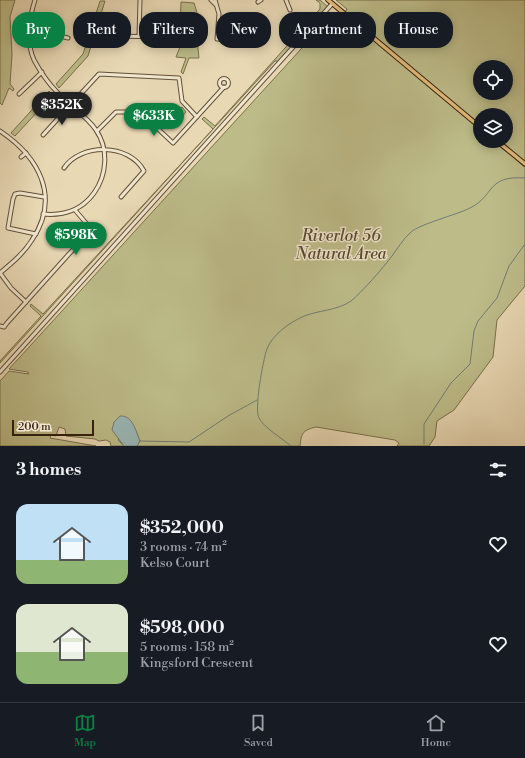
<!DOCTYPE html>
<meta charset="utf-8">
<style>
body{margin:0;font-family:"Libre Bodoni",serif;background:#242831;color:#f1f3f6;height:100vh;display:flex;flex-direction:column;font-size:15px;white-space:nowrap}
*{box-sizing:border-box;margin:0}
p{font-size:13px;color:#9ea1a6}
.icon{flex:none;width:22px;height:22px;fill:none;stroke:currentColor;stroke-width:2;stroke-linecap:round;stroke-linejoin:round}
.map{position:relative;height:446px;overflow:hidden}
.panel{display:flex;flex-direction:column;background:#171b24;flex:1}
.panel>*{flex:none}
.banner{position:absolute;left:12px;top:12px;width:501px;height:36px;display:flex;gap:8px}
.tools{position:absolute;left:473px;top:60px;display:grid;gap:8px}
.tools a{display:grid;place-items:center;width:40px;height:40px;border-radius:50%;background:#171b24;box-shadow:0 2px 10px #0003;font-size:20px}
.scale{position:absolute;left:12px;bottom:10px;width:82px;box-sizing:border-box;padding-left:4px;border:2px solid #372210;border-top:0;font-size:11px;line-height:14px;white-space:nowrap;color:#372210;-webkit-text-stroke:3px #f0e6ce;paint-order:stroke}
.price{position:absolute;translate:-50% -34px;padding:0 9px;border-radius:14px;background:#0b8043;color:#fff;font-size:13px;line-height:26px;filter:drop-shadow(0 1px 2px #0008)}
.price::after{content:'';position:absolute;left:50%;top:24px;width:12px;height:9px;margin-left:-6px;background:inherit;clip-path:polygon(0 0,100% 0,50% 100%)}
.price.active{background:#222;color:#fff}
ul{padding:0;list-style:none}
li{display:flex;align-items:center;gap:12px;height:100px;padding:0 16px}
li span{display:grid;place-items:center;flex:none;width:112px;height:80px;border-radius:12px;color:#555}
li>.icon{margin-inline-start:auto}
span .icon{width:48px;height:48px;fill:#fffc;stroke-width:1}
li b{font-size:17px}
h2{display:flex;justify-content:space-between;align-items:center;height:48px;padding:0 16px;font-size:17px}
.pill{padding:0 14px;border-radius:16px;background:#171b24;box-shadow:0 2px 10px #0003;font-size:14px;line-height:36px}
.pill.active{background:#0b8043;color:#fff}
.tab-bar{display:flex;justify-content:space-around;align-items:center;height:56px;border-top:1px solid #363941;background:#171b24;font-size:11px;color:#9ea1a6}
.tab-bar a{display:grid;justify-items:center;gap:2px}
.tab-bar .active{color:#0b8043}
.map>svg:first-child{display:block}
.green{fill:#bdbc89;stroke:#7a6f4c;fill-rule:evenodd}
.water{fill:#9ab8b6;stroke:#727c74}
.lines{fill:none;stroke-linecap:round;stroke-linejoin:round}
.stream{stroke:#727c74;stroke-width:1}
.minor-casing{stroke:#635039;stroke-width:5}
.major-casing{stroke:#372210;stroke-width:5.5}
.minor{stroke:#f0e6ce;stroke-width:3}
.major{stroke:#e4bc7a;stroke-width:3.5}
.labels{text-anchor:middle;stroke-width:3;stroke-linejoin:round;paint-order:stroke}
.park-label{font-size:16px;font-style:italic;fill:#58482e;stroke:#f0e6ce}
</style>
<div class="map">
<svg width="525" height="446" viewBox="0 0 525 446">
<rect width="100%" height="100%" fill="#e8d8b4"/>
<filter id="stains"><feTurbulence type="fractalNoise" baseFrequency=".005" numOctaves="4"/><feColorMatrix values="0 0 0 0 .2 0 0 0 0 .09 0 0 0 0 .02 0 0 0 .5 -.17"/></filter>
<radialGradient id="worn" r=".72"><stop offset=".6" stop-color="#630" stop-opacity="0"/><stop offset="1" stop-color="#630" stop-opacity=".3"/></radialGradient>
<g class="green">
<path d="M0 0H15L10 17 12 54 10 84 14 89 13 91 9 88 2 105 0 103Z"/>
<path d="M316 0H320L328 7 279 61H275L0 363V361L41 316 30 306 31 304 43 314 213 129 202 119 204 117 215 126 320 9V3Z"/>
<path d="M336 0H525V286L497 320 493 357 454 410 437 421 435 437 429 446H397L399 443 395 440 316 427C303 430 301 433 300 446H137L140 441 132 423 118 440 124 446H111L110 442 106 440 99 441 95 439 66 436 65 429 59 427 56 436 51 435 50 438 96 446H0V381L9 371 29 374 28 372 9 369 333 14 340 19 347 9ZM480 67H506V93H480ZM480 115H506V141H480Z"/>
<path d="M100 1H105L88 56 59 88 56 84 83 54Z"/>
<path d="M181 2 194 3 199 19 197 39 199 58H189L183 74 181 72 186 58 176 57 182 42 180 30Z"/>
<path d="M120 17H127V32L119 31Z"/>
<path d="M49 91 53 95 15 136 11 133Z"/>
<path d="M182 107 186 112 177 122 170 116Z"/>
</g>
<path class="water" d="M120 416C133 415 136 432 140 441L137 446H124L112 430 114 422Z"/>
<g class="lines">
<g class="stream">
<path d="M140 441 189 442 228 416 257 400"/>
<path d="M424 444V424L451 383 470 364 474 331 478 321 497 298 509 266 525 244"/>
<path d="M291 446C282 438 264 428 259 418 254 409 263 360 267 349 272 335 289 323 302 317 317 310 337 311 351 301 361 293 384 267 392 256 398 248 403 239 411 232 420 224 456 215 470 208 495 196 486 175 525 178"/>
</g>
<g class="minor-casing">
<g id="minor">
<path d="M35 0C29 18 26 42 34 60 40 71 48 83 57 92 69 106 86 115 96 130 109 149 107 175 94 193 82 210 63 216 43 214"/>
<path d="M211 0 216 5"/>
<path d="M215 0 219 14 217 39 262 42"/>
<path d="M286 0 290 10"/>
<path d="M258 2 261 0"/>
<path d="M30 28 68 38"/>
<path d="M115 36 162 37"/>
<path d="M139 36 140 0"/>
<circle cx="224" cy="83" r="4.5"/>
<path d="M19 94 42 72"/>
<path d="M0 131C39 157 61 197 32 240 24 253 12 263 0 273"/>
<path d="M97 131 116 112H132L142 114 173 143 224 87"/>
<path d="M43 135 99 74 179 78 182 101 197 117"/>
<path d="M21 157 26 153"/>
<path d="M64 168C81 143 129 143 144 171L121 197"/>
<path d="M36 234 8 228 13 199 15 194 20 193 44 197"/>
<path d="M0 273 11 288 26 302"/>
<path d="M0 326 4 327 7 323 69 254 92 230 75 210"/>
<path d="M0 372 332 4"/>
</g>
</g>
<g class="major-casing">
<g id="major">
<path d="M328 0 480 127"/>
<path d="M497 141 525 164"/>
</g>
</g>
<use href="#minor" class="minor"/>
<use href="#major" class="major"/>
</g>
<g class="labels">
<g class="park-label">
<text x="341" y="241">Riverlot 56<tspan x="341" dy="18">Natural Area</tspan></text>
</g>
</g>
<rect width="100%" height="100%" filter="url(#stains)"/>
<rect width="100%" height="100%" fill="url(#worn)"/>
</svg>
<div class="tools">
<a><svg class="icon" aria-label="locate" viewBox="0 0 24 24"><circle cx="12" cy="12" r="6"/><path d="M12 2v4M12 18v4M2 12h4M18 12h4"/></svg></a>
<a><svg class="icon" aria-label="layers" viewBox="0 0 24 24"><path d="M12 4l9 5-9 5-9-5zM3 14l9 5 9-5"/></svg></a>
</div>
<div class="scale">200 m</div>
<b class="price active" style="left:62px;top:126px">$352K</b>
<b class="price" style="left:154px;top:137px">$633K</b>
<b class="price" style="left:76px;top:256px">$598K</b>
<div class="banner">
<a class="pill active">Buy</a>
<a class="pill">Rent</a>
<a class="pill">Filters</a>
<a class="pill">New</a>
<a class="pill">Apartment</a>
<a class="pill">House</a>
</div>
</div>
<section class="panel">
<h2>3 homes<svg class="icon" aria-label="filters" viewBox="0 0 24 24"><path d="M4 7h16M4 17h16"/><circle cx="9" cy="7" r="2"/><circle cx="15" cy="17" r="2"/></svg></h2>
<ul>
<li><span style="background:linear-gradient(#bfe0f5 70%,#8fb573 0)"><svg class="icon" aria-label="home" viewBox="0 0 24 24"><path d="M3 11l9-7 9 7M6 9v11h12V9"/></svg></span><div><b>$352,000</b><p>3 rooms · 74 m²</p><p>Kelso Court</p></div><svg class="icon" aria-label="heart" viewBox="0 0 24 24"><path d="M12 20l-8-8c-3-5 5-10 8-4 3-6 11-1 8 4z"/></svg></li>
<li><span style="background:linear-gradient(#dfe7d0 60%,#8fb573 0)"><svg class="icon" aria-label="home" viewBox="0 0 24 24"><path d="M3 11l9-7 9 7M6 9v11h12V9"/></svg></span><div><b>$598,000</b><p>5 rooms · 158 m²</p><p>Kingsford Crescent</p></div><svg class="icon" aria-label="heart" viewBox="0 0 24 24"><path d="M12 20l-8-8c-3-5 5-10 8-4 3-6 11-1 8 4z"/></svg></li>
</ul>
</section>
<nav class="tab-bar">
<a class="active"><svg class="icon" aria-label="map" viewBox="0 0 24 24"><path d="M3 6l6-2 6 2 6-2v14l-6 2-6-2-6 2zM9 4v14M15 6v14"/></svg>Map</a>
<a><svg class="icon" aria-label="saved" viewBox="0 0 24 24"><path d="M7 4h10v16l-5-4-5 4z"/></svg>Saved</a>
<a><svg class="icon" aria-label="home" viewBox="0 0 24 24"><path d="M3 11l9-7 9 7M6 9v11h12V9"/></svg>Home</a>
</nav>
